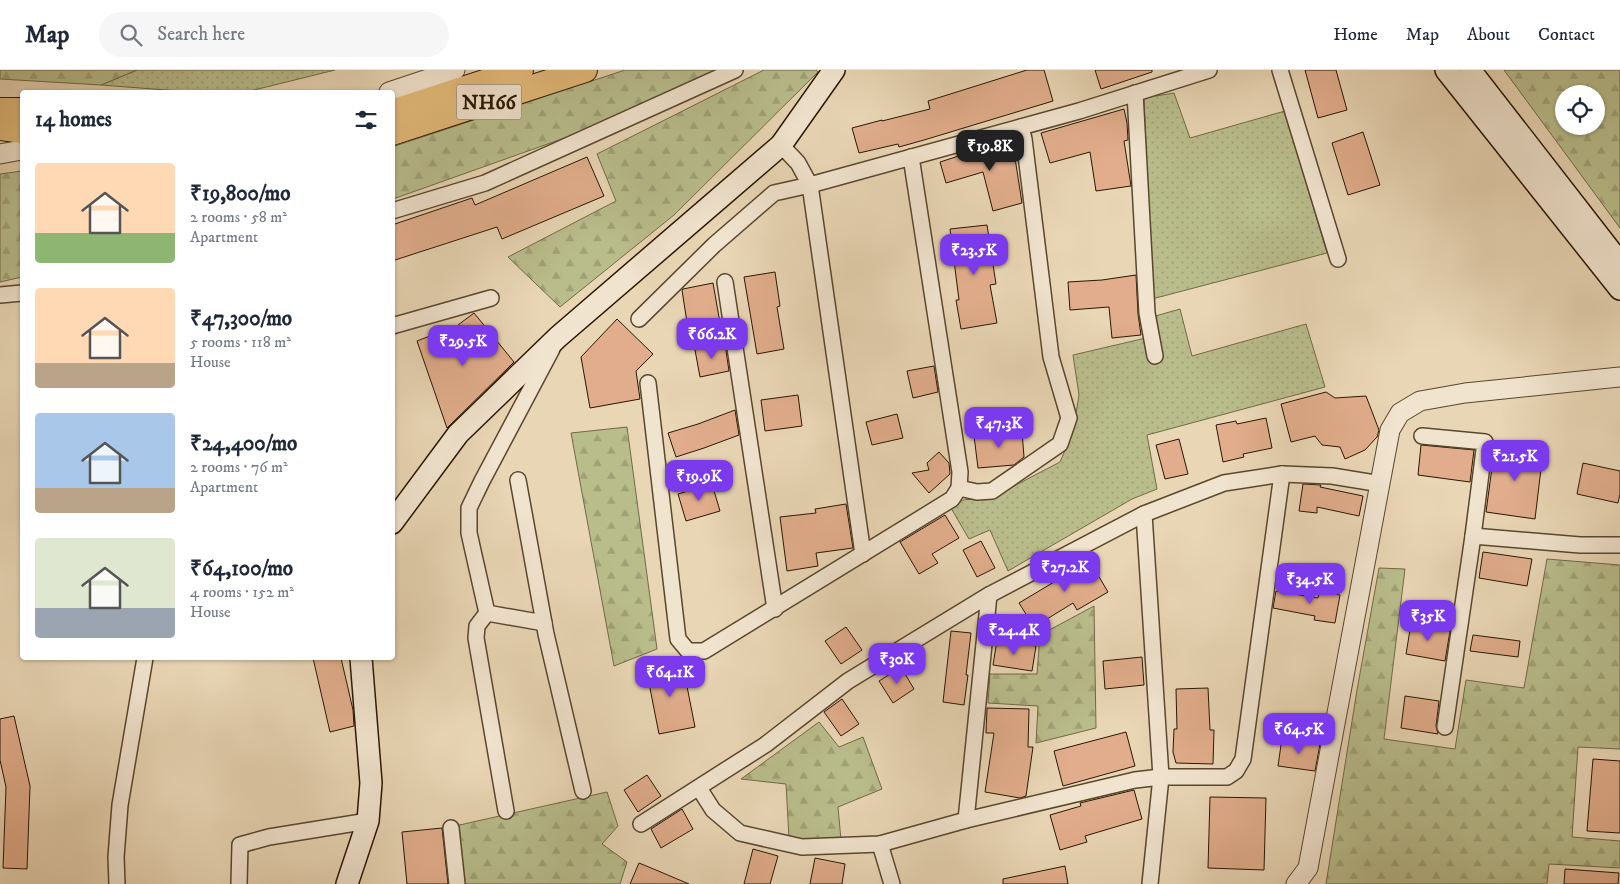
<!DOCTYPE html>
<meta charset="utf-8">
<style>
body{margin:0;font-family:"IM FELL DW Pica",serif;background:#f6f6f7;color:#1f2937;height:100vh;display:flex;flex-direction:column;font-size:19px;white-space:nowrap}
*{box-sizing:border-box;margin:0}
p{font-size:16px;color:#747a83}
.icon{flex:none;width:28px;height:28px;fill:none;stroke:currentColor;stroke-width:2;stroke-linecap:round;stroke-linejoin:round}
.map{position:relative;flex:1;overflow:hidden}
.panel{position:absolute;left:20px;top:20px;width:375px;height:570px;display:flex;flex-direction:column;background:#fff;border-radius:5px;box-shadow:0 1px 4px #0004}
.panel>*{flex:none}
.controls{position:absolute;left:1555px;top:15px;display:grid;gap:10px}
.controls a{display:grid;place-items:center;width:50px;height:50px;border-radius:50%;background:#fff;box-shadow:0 1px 4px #0004;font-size:25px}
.price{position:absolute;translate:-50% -42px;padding:0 11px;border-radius:10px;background:#7c3aed;color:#fff;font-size:16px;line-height:32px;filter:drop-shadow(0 1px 2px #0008)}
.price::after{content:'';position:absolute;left:50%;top:30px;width:15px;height:11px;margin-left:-8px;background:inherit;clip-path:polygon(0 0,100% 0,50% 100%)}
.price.active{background:#222;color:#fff}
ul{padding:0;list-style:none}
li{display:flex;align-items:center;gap:15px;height:125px;padding:0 15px}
li span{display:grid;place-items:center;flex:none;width:140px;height:100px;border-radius:5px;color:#555}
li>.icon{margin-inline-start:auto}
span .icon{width:60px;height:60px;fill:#fffc;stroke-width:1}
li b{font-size:21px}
h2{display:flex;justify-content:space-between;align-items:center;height:60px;padding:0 15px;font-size:21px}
header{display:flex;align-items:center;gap:30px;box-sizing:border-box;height:70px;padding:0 25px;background:#fff;border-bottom:1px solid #e0e1e3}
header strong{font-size:24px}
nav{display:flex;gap:28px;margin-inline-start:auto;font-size:18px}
.search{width:350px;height:45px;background:#f6f6f7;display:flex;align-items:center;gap:12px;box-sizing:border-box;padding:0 18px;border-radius:28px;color:#747a83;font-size:19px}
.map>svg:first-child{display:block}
.grass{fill:url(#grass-dots);stroke:#716a46}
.forest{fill:url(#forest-firs);stroke:#716a46;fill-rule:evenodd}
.building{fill:#e1ad8c;stroke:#291701}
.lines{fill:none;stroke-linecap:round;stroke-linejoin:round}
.minor-casing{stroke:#59472e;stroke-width:18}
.tertiary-casing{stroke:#59472e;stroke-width:21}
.secondary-casing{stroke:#291701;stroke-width:24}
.trunk-casing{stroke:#291701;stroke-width:26}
.minor{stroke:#f1e4cf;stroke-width:15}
.tertiary{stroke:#f1e4cf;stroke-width:19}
.secondary{stroke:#f1e4cf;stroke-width:21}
.trunk{stroke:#e4bb7a;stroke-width:24}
.labels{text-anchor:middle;stroke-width:5;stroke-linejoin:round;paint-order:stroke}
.shield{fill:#f1e4cf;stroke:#65543f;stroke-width:1}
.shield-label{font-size:20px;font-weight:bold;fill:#291701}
</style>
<header>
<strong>Map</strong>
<div class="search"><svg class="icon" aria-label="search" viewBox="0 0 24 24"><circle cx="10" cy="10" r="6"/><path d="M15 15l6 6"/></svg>Search here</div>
<nav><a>Home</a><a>Map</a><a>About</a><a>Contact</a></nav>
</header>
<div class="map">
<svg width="1620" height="814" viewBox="0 0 1620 814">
<defs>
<pattern id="grass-dots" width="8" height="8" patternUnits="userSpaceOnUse" patternTransform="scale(1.25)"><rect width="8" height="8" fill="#b9bd8c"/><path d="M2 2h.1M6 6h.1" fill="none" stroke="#9fa277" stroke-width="1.8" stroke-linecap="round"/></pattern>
<pattern id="forest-firs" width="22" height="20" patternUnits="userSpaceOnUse" patternTransform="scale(1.25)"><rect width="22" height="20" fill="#b9bd8c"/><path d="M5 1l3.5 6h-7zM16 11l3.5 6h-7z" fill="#9fa277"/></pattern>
</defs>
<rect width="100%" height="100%" fill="#e9d6b5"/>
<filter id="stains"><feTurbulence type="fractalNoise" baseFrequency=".004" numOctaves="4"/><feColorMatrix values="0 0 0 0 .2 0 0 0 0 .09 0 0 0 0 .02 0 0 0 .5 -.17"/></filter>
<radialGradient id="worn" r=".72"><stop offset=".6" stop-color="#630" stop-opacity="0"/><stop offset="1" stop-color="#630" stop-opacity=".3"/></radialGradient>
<g class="grass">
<path d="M137 0H335L246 22H192L101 15Z"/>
<path d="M1174 23 1190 68 1285 41 1327 183 1152 229 1144 28Z"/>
<path d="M1180 239 1192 286 1306 254 1325 317 1147 365 1157 419 1132 429 1008 501 990 460 969 469 951 438 963 430 993 427 1060 392 1073 362 1079 325 1073 285 1146 268 1145 249Z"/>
</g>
<g class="forest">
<path d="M0 0H137L101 15 0 9Z"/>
<path d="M625 0H717L604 54 393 129 392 77Z"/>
<path d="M764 0H816L818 2 674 145 560 237 508 187 616 131 597 84Z"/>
<path d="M1504 0H1620V158ZM1564 24H1596V56H1564Z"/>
<path d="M22 101V207L0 212V104Z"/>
<path d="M627 357 657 579 614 596 571 363Z"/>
<path d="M1547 489 1620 495V679L1578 677 1572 767 1620 771V798L1549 794 1547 814H1326L1357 620 1379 498 1405 499 1384 669 1455 679 1466 610 1524 618Z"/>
<path d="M1094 536 1096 658 1036 673 1038 636 988 633 990 604H1037L1040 565Z"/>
<path d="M819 652 839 677 863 667 882 719 838 737 841 770 789 768 786 714 741 709Z"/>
<path d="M607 722 618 756 602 774 627 792 620 814H460L455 756Z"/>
</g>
<g class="building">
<path d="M1027 0H1044L1053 31 924 70 899 77 898 74 859 83 852 58 882 50V51L930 39 928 31Z"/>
<path d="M1095 0H1152V2L1101 19Z"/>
<path d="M1305 0H1336L1347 40 1318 48Z"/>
<path d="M1124 39 1127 53 1128 70 1124 71 1131 116 1096 121 1090 82 1050 93 1041 63Z"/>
<path d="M1363 62 1380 115 1348 125 1332 73Z"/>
<path d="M1012 69 1022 133 993 141 983 102 946 113 940 92Z"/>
<path d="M587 87 604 126 502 169 497 157 392 191V155L472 128 475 135Z"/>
<path d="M987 155 996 214 990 215 997 253 961 259 956 230H959L950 159Z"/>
<path d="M775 202 780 236 777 237 784 279 757 284 744 207Z"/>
<path d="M1136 205 1138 244 1141 265 1112 268 1109 237 1070 240 1068 212 1102 210Z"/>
<path d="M713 213 720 253 688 259 682 220 683 219Z"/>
<path d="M474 243 514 292 447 358 417 271 440 262 449 283 470 276 458 255Z"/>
<path d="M617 249 653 284 636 301 640 329 590 338 581 287Z"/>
<path d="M725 274 729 301 700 307 695 280Z"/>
<path d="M934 296 938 322 913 328 907 301Z"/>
<path d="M1326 322 1335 328 1366 326 1379 360 1377 367 1365 380 1345 389 1340 377 1322 375 1315 366 1291 372 1281 334Z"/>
<path d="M798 325 802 356 765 361 761 330Z"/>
<path d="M735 340 739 365 704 378 676 387 668 363 698 354Z"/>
<path d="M897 344 903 368 872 375 866 352Z"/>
<path d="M1266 348 1272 378 1243 384 1244 387 1223 392 1216 355 1236 351 1237 354Z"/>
<path d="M1022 361 1024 387 1014 395 978 398 974 366Z"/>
<path d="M1179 369 1188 404 1165 409 1156 375Z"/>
<path d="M1421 375 1474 380 1470 412 1418 405Z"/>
<path d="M1495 376 1543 382 1535 449 1486 442Z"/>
<path d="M939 382 949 393 950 404 929 423 912 403 929 400 927 393Z"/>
<path d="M1583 393 1620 401V424L1618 433 1577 424Z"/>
<path d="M712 414 720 441 686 451 678 424Z"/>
<path d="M1303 414 1321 415 1320 417 1363 426 1359 446 1317 437V443L1299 441Z"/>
<path d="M846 434 853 478 816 483 818 496 787 501 780 447 816 443 815 439Z"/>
<path d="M945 445 959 468 932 484 938 493 919 504 900 472Z"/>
<path d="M981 471 995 498 977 507 963 480Z"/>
<path d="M1483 482 1532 489 1527 516 1479 508Z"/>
<path d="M1088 488 1108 522 1077 540 1073 533 1034 557 1019 533 1059 509 1057 506Z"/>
<path d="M1276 521 1318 528 1319 521 1340 525 1335 553 1314 550 1315 546 1273 538Z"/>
<path d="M1411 554 1450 561 1445 591 1406 584Z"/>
<path d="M846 557 862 580 841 594 825 571Z"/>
<path d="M951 561 971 563 966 605H968L964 635 943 632Z"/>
<path d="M1473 565 1520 571 1518 587 1470 581Z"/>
<path d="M997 570 1036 576 1032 601 993 595Z"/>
<path d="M1142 587 1144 615 1105 619 1103 591Z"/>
<path d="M313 588H341L353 640 354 656 330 662Z"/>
<path d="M682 591 695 657 659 664 646 598Z"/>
<path d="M901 597 914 619 893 633 879 611Z"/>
<path d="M1208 618 1210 660H1214L1213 694 1176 693 1173 682 1174 659H1177L1176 619Z"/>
<path d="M1405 626 1439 631 1436 656 1438 664 1401 658Z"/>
<path d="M842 629 859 654 841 666 824 642Z"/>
<path d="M987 638 1029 639 1028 677H1033L1026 726 1020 728 985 722 994 663H986Z"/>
<path d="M14 646 30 716 27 799 3 798 6 717 0 690V649Z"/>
<path d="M1126 662 1135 696 1063 716 1054 681Z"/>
<path d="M1282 668 1320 674 1315 701 1278 696Z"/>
<path d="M1593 689 1620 691V763L1587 761Z"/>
<path d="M647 705 661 726 638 742 624 720Z"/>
<path d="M1134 720 1142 749 1085 766 1087 772 1060 780 1050 745 1081 736 1080 733Z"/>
<path d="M1210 727 1266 728 1264 800 1208 798Z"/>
<path d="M682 739 693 759 661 778 651 759Z"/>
<path d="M442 758 448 814H407L402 762Z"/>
<path d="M753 779 778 786 770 814H744Z"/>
<path d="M815 788 845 794 842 814H810Z"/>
<path d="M639 793 656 800 689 814H630Z"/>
<path d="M1065 796 1068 814H1003V809Z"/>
<path d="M1565 799 1619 803 1618 814H1564Z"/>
</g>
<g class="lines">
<g class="minor-casing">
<g id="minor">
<path d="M1280 0 1338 189"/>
<path d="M1135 23 1147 243 1155 286"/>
<path d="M781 75 798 93 810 115 863 484"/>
<path d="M392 141 485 113 735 0"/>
<path d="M725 212 775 539"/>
<path d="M0 225 22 223"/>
<path d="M639 249 714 175 774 123 810 115 1079 41 1209 0"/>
<path d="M392 256 491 228"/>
<path d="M648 313 678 569 688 581H704L952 429 959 418 960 402 911 87"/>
<path d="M1422 366 1485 372 1473 466"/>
<path d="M518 410 546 564 583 721"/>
<path d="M959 418 977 422 992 421 1060 374 1069 348 1051 287 1024 69 1021 57"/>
<path d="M1144 444 1161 707 1150 814"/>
<path d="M487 543 477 556 476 568 506 741"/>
<path d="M544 553 487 543 469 463V438L482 411 552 279"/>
<path d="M1445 657 1473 466 1580 475H1620"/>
<path d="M699 718 713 740 740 763 802 777 880 774 966 750 1135 710 1161 707H1227L1236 701 1243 689 1282 404"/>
<path d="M966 750 989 525"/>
<path d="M641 754 765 675 848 611 989 525 1144 444 1224 413 1282 404 1332 406 1381 414"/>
<path d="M451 758 457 814"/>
<path d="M880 774 892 814"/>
<path d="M117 814 116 787 120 735 145 588"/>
<path d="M239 814 240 775 269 767 368 751"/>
</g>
</g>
<g class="tertiary-casing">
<g id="tertiary">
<path d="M389 22 455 0"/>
<path d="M0 84 22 80"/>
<path d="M1296 814 1308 798 1390 360 1400 343 1420 331 1465 323 1620 307"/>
</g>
</g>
<g class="secondary-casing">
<g id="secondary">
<path d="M1446 0 1620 219"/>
<path d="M1470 0 1620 193"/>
<path d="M392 453 458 364 558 267 781 75 834 0"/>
<path d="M347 814 368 751 371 713 361 588"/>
</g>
</g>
<g class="trunk-casing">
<g id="trunk">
<path d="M0 40H22"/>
<path d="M392 42 521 0"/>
<path d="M0 58 22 61"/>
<path d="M392 63 585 0"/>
</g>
</g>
<use href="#minor" class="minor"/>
<use href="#tertiary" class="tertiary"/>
<use href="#secondary" class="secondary"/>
<use href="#trunk" class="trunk"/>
</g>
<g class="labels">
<rect class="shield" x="456.5" y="14.5" width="65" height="35" rx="4"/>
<g class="shield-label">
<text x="489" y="39">NH66</text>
</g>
</g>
<rect width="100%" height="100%" filter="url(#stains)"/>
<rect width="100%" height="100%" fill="url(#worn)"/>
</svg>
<div class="controls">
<a><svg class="icon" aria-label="locate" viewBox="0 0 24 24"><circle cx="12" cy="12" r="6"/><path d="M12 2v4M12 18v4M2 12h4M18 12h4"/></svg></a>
</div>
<b class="price active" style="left:990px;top:102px">₹19.8K</b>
<b class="price" style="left:974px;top:206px">₹23.5K</b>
<b class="price" style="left:712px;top:290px">₹66.2K</b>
<b class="price" style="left:463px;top:297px">₹29.5K</b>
<b class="price" style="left:999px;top:379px">₹47.3K</b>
<b class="price" style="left:1515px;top:412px">₹21.5K</b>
<b class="price" style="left:699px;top:432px">₹19.9K</b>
<b class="price" style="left:1065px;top:523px">₹27.2K</b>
<b class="price" style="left:1310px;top:535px">₹34.5K</b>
<b class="price" style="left:1428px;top:572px">₹35K</b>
<b class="price" style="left:1014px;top:586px">₹24.4K</b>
<b class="price" style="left:897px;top:615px">₹30K</b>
<b class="price" style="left:670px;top:628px">₹64.1K</b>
<b class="price" style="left:1299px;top:685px">₹64.5K</b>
<section class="panel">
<h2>14 homes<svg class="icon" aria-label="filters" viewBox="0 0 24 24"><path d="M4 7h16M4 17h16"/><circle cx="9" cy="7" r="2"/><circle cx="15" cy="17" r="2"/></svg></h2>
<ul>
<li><span style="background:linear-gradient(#ffd9b3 70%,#8fb573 0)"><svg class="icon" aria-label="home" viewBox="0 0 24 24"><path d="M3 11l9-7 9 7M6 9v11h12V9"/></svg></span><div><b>₹19,800/mo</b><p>2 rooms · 58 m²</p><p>Apartment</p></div></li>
<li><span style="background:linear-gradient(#ffd9b3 75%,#b9a48a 0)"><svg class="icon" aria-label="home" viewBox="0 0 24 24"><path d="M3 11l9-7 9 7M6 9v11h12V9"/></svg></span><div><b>₹47,300/mo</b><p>5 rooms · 118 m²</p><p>House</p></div></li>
<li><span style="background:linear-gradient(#a9c7e8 75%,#b9a48a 0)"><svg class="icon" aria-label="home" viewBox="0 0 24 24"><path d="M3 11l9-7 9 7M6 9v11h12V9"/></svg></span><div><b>₹24,400/mo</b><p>2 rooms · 76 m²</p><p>Apartment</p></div></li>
<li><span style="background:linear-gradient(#dfe7d0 70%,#9aa5b1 0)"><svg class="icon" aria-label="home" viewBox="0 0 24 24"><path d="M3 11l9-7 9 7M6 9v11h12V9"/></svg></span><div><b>₹64,100/mo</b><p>4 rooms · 152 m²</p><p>House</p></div></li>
</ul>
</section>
</div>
